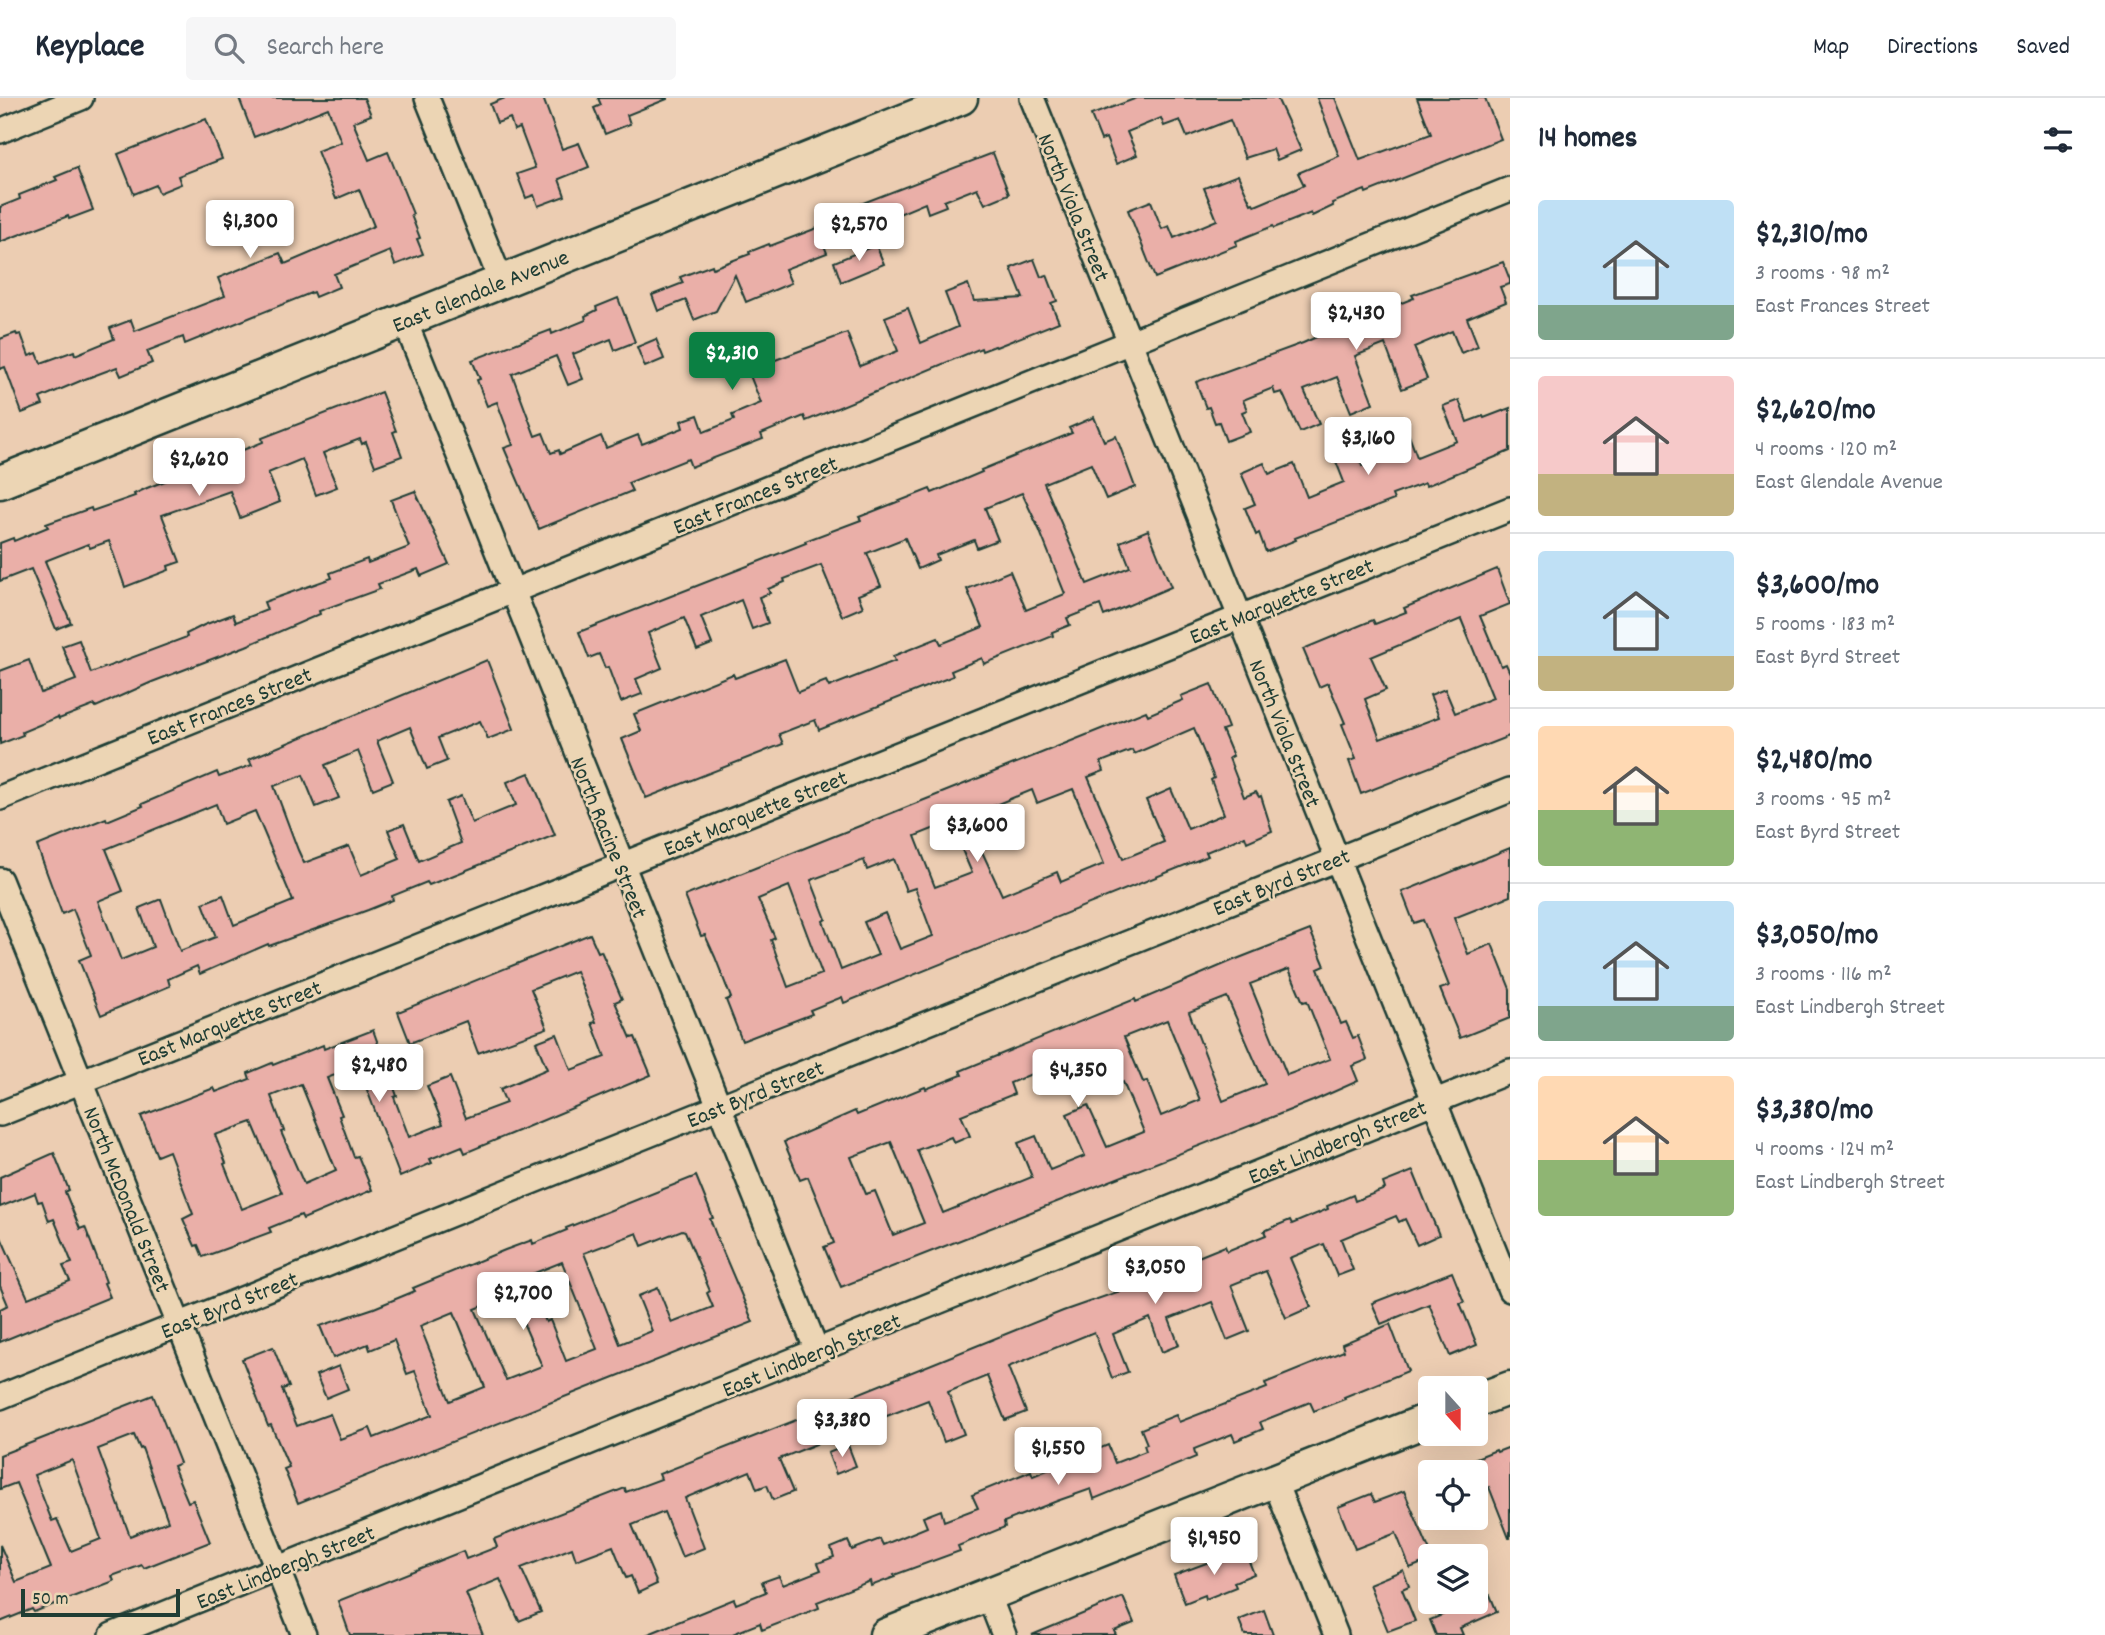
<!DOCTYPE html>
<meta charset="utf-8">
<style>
body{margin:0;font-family:Dekko,sans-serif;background:#f6f6f7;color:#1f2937;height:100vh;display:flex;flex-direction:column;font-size:26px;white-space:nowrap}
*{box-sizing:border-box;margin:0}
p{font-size:23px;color:#747a83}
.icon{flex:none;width:38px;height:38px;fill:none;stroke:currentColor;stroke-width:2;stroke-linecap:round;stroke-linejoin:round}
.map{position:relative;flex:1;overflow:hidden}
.side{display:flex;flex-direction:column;background:#fff;width:595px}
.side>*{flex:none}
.needle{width:46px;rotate:159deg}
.buttons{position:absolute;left:1418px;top:1278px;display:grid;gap:14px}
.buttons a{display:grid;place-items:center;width:70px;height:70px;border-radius:7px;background:#fff;box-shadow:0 7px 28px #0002;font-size:35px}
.scale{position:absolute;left:21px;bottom:18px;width:159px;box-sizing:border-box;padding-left:7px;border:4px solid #1f3d34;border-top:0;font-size:19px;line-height:24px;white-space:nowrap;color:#1f3d34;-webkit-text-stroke:5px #ecd5b4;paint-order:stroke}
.price{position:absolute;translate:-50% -60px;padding:0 16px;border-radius:7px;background:#fff;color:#222;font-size:23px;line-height:46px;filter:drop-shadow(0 2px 4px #0008)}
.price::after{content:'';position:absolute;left:50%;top:42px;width:21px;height:16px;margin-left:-10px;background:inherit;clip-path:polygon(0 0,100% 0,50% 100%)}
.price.active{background:#0b8043;color:#fff}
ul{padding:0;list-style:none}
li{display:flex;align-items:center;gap:21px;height:175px;padding:0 28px}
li+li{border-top:2px solid #e0e1e3}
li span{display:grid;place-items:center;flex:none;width:196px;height:140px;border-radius:7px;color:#555}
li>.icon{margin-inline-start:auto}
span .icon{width:84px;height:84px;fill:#fffc;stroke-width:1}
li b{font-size:30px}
h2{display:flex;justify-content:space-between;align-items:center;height:84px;padding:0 28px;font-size:30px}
header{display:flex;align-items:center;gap:42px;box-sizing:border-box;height:98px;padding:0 35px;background:#fff;border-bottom:2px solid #e0e1e3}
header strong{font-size:33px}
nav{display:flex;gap:38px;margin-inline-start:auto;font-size:24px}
.search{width:490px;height:63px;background:#f6f6f7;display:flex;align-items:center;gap:18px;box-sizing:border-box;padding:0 24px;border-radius:7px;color:#747a83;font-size:26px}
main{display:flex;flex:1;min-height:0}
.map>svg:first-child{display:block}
.building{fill:#eaafa8;stroke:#1f3d34;stroke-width:2;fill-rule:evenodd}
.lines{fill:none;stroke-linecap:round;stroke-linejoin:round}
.street-casing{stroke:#1f3d34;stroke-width:28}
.secondary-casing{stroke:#1f3d34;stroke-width:37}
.street{stroke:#ecd5b4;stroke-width:23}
.secondary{stroke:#ecd5b4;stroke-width:32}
.labels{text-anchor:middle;stroke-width:5;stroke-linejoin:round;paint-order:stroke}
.street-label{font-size:23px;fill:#1f3d34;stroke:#ecd5b4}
</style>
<header>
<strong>Keyplace</strong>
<div class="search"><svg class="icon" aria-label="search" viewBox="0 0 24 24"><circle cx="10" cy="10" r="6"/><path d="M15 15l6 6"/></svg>Search here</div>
<nav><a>Map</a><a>Directions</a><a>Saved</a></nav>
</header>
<main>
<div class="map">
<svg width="1510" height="1537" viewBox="0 0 1510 1537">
<rect width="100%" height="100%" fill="#eccdb2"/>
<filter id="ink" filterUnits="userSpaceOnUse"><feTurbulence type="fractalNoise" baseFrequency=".0143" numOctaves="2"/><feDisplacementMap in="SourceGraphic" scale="14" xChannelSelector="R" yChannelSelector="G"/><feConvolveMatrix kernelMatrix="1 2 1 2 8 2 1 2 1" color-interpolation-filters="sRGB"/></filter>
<g filter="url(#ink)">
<g class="building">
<path d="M239 0H364L371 17 353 24 369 62 388 54 413 116 411 117 420 140 417 141 423 156 395 167 390 153 334 176 339 189 315 199 313 194 185 246 183 239 147 253 152 265 121 278 117 269 85 281 40 300 43 307 22 315 5 269 0 271V241L16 235 17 237 21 236 29 258 37 255 41 265 74 253 75 257 114 241 110 230 131 222 135 233 225 198 218 180 280 155 285 166 374 128 359 91 336 101 317 53 341 44 328 10 254 39Z"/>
<path d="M505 0H543L562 51 579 45 589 69 559 81 565 98 538 108 534 97 526 100 517 76 535 70 520 30 514 32 510 20 497 25 490 6Z"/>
<path d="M598 0H667V1L627 17 630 26 605 36 594 10 601 7Z"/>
<path d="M1137 0H1277L1301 52 1277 62 1273 51 1245 60 1230 22 1187 39 1180 22 1164 28 1161 20 1127 34 1137 57 1116 66 1106 40 1101 42 1091 17Z"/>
<path d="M1317 0H1335L1360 62 1431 36 1417 0H1485L1501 41 1366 95 1365 92 1332 105 1333 108 1312 118 1311 115 1274 130 1273 128 1236 143 1237 147 1155 180 1128 112 1151 103 1162 131 1169 128 1174 140 1217 122 1204 90 1238 77 1251 106 1253 105 1255 108 1300 89 1304 87 1298 75 1339 58Z"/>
<path d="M206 21 222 61 178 78 181 86 159 95 156 87 134 96 118 56Z"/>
<path d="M993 55 1009 96 985 106 977 90 944 103 946 108 928 115 925 105 894 118 896 124 866 136 855 108Z"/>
<path d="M77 70 93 112 69 121 68 118 0 144V109L20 101 19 97 57 82 55 79Z"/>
<path d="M817 130 827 155 785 171 791 185 746 204 735 177 716 213 694 222 686 202 658 213 652 197 683 185 680 179 712 167 713 170 750 156 749 154 769 146 770 148Z"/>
<path d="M876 147 884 166 841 184 834 164Z"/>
<path d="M1034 161 1041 179 1047 177 1057 203 1051 205 1059 224 996 249 995 248 982 253 981 250 806 323 804 318 761 336 763 341 691 369 688 361 628 385 632 393 539 431 504 350 513 347 497 304 487 308 477 282 480 281 472 262 551 232 552 236 586 222 585 218 597 212 596 209 618 200 635 244 615 252 611 241 573 256 583 281 568 287 556 258 512 276 535 338 543 335 551 355 559 352 560 356 601 338 606 350 638 337 642 346 683 330 681 323 698 317 704 334 734 322 732 317 761 305 749 275 770 266V264L847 235 860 268 898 253 885 219 908 210 921 245 958 229 945 195 968 186 974 203 1023 200 1011 170Z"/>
<path d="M1503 164 1510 182V186L1500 189 1506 204 1467 220 1478 248 1461 255 1452 233 1414 249 1427 281 1402 291 1385 246 1355 258 1373 305 1351 314 1337 279 1304 292 1319 326 1300 334 1282 294 1275 296 1273 290 1243 302 1247 312 1242 314 1250 334 1226 343 1219 324 1215 325 1209 309 1206 310 1196 284 1303 245 1373 214 1374 216 1414 200 1412 197Z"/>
<path d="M656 241 664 261 645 269 637 249Z"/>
<path d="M381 294 396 333 393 334 402 358 375 368 366 344 362 346 360 341 323 355 337 389 316 397 302 361 268 375 280 404 240 420 230 393 162 417 180 464 168 468 169 472 125 489 109 443 90 450 88 446 45 463 71 525 56 531 31 471 0 483V445L13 440 14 443 48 429 46 426 91 410 92 413 135 398 134 396 147 390 263 344 262 340Z"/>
<path d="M1459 302 1467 324 1483 318 1484 320 1510 310V353L1426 388 1425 385 1392 397 1394 402 1295 440 1296 442 1266 454 1259 435 1256 437 1245 410 1255 406 1241 375 1264 365 1269 376 1294 366 1307 399 1344 384 1328 343 1349 335 1362 368 1397 354 1388 330 1404 324 1417 359 1457 343 1443 308Z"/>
<path d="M1094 319 1104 343 1116 338 1135 389 1106 401 1091 366 1044 385 1087 486 1130 469 1120 444 1148 432 1171 489 1104 518 1100 507 1067 520 1070 527 1052 534 1053 538 984 566 982 560 951 573 953 578 819 632 815 622 779 636 783 646 646 700 622 641 641 633 634 616 733 576 735 580 785 561 798 594 826 583 829 589 895 563 893 558 938 540 941 546 983 529 967 491 1010 473 1026 512 1065 496 1039 431 1022 395 985 410 998 442 977 450 974 442 936 457 938 462 918 471 905 440 867 455 881 488 858 497 863 509 842 518 821 467 784 481 785 484 768 491 770 495 759 499 768 525 752 531 741 502 701 519 712 546 697 552 684 520 648 535 662 570 636 581 642 596 621 604 608 569 605 570 599 556 589 560 579 534 806 445 805 443 861 422 859 419 930 391 932 395 963 382 982 374 981 372 1072 335 1069 330Z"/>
<path d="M415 393 449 466 421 478 418 471 378 486 380 491 319 513 320 516 246 548 152 584 96 609 95 607 59 621 58 619 22 634 23 637 0 646V573L29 562 41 595 76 582 62 548 79 542 91 575 187 539 186 536 204 527 233 516 236 524 267 512 264 504 332 480 330 475 367 461 368 465 409 449 391 402Z"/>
<path d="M1497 471 1510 506 1480 518 1501 568 1506 566 1510 575V640L1509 638 1361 696 1349 663 1356 661 1342 626 1345 625 1328 585 1319 589 1303 551 1373 522 1375 526 1406 514 1404 510ZM1461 521 1493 600 1455 615 1445 591 1430 597 1439 619 1380 641 1365 601 1386 592 1371 559Z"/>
<path d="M487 562 514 631 488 641 480 623 438 640 447 663 427 671 410 629 377 643 393 683 373 691 358 653 325 667 339 700 316 709 303 677 274 688 298 752 304 765 349 748 361 777 400 761 388 732 404 726 419 763 461 745 446 704 461 698 472 725 516 707 507 684 529 675 555 737 429 787 427 784 392 798 393 802 368 812 269 848 268 846 200 876 197 868 168 881 170 888 101 917 79 862 91 857 73 811 62 816 37 748 106 720 107 723 143 708 142 706 217 674 219 679 252 667 249 661ZM216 706 223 726 255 713 293 803 234 827 223 797 203 805 216 839 180 853 161 801 139 810 153 849 121 862 98 803 123 793 106 751Z"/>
<path d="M1211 586 1228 630 1222 632 1233 658 1229 660 1244 699 1256 694 1259 699 1261 698 1272 733 1247 744 1245 738 1206 754 1208 758 844 905 842 899 810 912 812 916 742 943 726 902 731 900 715 859 705 837 701 838 685 798 1146 613 1148 617 1183 602 1181 598ZM1194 630 1214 680 1211 682 1224 716 1188 731 1171 691 1146 702 1164 744 1123 761 1088 679 1104 673 1101 664 1132 652 1134 656ZM1073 691 1104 766 1061 784 1057 774 1002 797 966 719 1032 692 1037 705ZM950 724 972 775 935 789 915 738ZM894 761 906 793 915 790 933 838 900 851 885 815 864 824 878 857 841 872 823 823 826 821 811 782 864 762 867 772ZM789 788 822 876 788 889 771 842 775 840 758 801Z"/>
<path d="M1510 750V798L1454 820 1468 856 1492 846 1510 891V920L1460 940 1440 891 1449 888 1423 822 1414 825 1402 794Z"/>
<path d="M1310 832 1325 868 1318 871 1341 926 1346 924 1353 940 1358 938 1367 962 1352 968 1358 983 1313 1003 841 1189 824 1149 834 1145 820 1108 808 1079 800 1082 784 1044 855 1013 857 1017 925 989 926 991 962 977 960 973 1135 901 1136 904 1234 862ZM1289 871 1303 904 1307 903 1330 961 1287 977 1250 886ZM1227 899 1265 986 1223 1003 1189 914ZM1167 922 1200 1002 1161 1018 1147 983 1143 984 1124 939ZM1069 960 1075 975 1101 965 1111 989 1123 984 1144 1034 1107 1049 1088 1007 1067 1016 1085 1058 1050 1072 1036 1038 1018 1045 1032 1079 943 1115 917 1052 951 1039 954 1045 970 1038 961 1017 1014 996 1010 985ZM891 1044 924 1125 893 1137 875 1093 866 1096 851 1059Z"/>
<path d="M590 836 598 854 601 853 613 880 622 901 615 904 631 940 635 939 651 977 465 1055 462 1048 430 1061 432 1065 400 1079 358 968 327 980 342 1017 339 1018 354 1059 358 1058 372 1092 303 1121 301 1117 269 1130 271 1134 203 1159 198 1147 195 1148 183 1121 193 1116 169 1053 157 1058 141 1018 214 990 216 994 250 981 248 975 272 965 273 967 323 947 324 951 373 932 397 998 394 999 409 1039 443 1026 427 988 450 979 466 1020 506 1005 500 991 547 971 536 944 557 936 571 972 605 959 592 925 596 924 576 873 531 891 547 930 478 955 466 923 410 945 398 914ZM301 986 336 1072 304 1086 281 1034 284 1033 271 998ZM252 1024 282 1095 242 1111 224 1066 226 1065 215 1037Z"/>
<path d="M54 1055 69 1092 65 1094 80 1131 85 1129 106 1184 104 1185 110 1199 0 1244V1211L8 1207 0 1188V1137L28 1200 70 1183 63 1168 72 1165 54 1121 49 1123 42 1103 38 1104 35 1095 0 1109V1079Z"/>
<path d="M1413 1073 1439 1137 1417 1147 1405 1121 1399 1124 1396 1118 1341 1141 1353 1172 1337 1178 1324 1146 1290 1160 1311 1209 1286 1220 1266 1173 1231 1187 1249 1233 1227 1242 1212 1204 1169 1221 1179 1247 1162 1254 1150 1220 1113 1236 1128 1274 1112 1280 1094 1234 1008 1269 1026 1314 1005 1322 987 1278 948 1294 964 1336 944 1344 928 1302 861 1328 850 1299 1063 1213 1146 1184 1145 1181 1203 1157 1225 1148 1227 1153 1266 1137 1264 1133 1290 1122 1292 1126 1328 1111 1327 1108 1353 1097 1355 1103 1385 1091 1383 1085Z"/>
<path d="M696 1078 713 1120 710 1121 718 1142 753 1224 298 1405 284 1371 289 1369 271 1327 268 1328 242 1261 273 1249 289 1289 282 1291 297 1328 330 1316 340 1341 370 1330 374 1340 432 1317 415 1273 407 1276 394 1242 370 1252 368 1246 333 1260 320 1228 374 1210 415 1193 413 1190 505 1152 532 1142 533 1146 567 1132 566 1130ZM682 1132 685 1133 710 1193 707 1195 713 1209 672 1225 658 1190 638 1198 652 1233 620 1246 584 1155 637 1135 642 1148ZM562 1164 597 1251 566 1263 550 1222 546 1224 527 1178ZM511 1197 542 1268 506 1282 475 1211ZM454 1214 485 1289 450 1303 420 1228Z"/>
<path d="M1452 1174 1464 1204 1460 1205 1477 1247 1450 1258 1429 1206 1381 1226 1372 1205Z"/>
<path d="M1390 1226 1408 1273 1344 1299 1345 1301 1314 1313 1310 1304 1260 1324 1263 1331 1235 1343 1232 1336 1194 1351 1196 1359 1094 1401 1091 1391 1057 1403 1004 1424 1005 1429 958 1448 960 1453 894 1477 895 1479 871 1488 870 1483 817 1504 819 1510 762 1532 760 1525 730 1537H646L734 1501 736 1506 766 1494 762 1484 779 1478 783 1487 821 1472 818 1465 834 1459 831 1450 848 1443 852 1452 880 1441 883 1447 927 1429 923 1419 941 1412 944 1423 978 1410 972 1397 1031 1373 1033 1378 1108 1347 1115 1365 1146 1353 1144 1347 1147 1346 1141 1331 1176 1317 1179 1324 1267 1290 1265 1285 1344 1253 1342 1246Z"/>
<path d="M339 1268 348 1291 326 1300 316 1277Z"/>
<path d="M153 1297 180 1365 173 1368 188 1404 193 1402 210 1444 144 1470 142 1467 112 1478 114 1483 34 1514 32 1511 0 1524V1447L16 1484 51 1470 16 1385 0 1391V1357ZM134 1337 140 1351 142 1350 168 1423 130 1438 98 1351ZM72 1362 101 1441 71 1453 57 1421 52 1423 34 1377Z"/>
<path d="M815 1316 826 1342 779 1361 793 1394 773 1402 767 1387 757 1391 750 1373 685 1400 704 1450 682 1459 664 1414 632 1427 657 1486 638 1495 631 1478 626 1480 613 1448 576 1462 572 1450 521 1470 541 1514 519 1523 500 1481 466 1495 483 1537H350L338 1503 463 1453 466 1461 497 1449 494 1441 625 1390 626 1394 661 1381 659 1376 804 1319V1321Z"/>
<path d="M848 1347 856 1368 836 1376 828 1355Z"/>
<path d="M1510 1349V1440H1509L1489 1389 1475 1395V1374L1444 1373 1496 1352 1497 1354Z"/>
<path d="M1404 1393 1432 1458H1430V1462L1410 1470 1396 1435 1355 1451 1338 1409 1371 1396 1375 1404Z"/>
<path d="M1244 1451 1254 1476 1234 1484 1236 1489 1206 1501 1205 1497 1185 1505 1174 1477Z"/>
<path d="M1403 1472 1409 1488 1402 1491 1415 1523 1388 1533 1369 1486Z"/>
<path d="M1490 1497 1497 1514 1460 1530 1463 1537H1436L1430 1522Z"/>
<path d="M1123 1499 1134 1525 1114 1533 1116 1537H1032Z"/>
<path d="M1264 1512 1273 1537H1245L1239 1522Z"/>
</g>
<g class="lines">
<g class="street-casing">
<g id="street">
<path d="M427 0 501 183"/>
<path d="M1032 0 1510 1192"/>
<path d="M0 33 81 0"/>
<path d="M405 223 817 1253"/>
<path d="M0 700 1510 91"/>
<path d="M0 782 304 1537"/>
<path d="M0 1016 1510 411"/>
<path d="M0 1299 511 1092 1510 692"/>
<path d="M1274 1382 1336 1537"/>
<path d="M988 1496 1004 1537"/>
<path d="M112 1537 1510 973"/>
</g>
</g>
<g class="secondary-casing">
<g id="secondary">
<path d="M0 384 961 0"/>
<path d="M1475 1303 1510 1290"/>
<path d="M886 1537 1430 1321"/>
</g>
</g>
<use href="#street" class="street"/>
<use href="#secondary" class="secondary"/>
</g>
</g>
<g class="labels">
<g class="street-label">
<text transform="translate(1075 109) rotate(68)" y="8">North Viola Street</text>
<text transform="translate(480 192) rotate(-22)" y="8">East Glendale Avenue</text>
<text transform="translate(755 396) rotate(-22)" y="8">East Frances Street</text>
<text transform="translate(1281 502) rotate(-22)" y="8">East Marquette Street</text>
<text transform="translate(229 607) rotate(-22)" y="8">East Frances Street</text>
<text transform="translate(1286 635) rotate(68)" y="8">North Viola Street</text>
<text transform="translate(755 714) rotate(-22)" y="8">East Marquette Street</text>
<text transform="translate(610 739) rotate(68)" y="8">North Racine Street</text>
<text transform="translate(1281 783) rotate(-22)" y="8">East Byrd Street</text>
<text transform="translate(229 924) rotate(-22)" y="8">East Marquette Street</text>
<text transform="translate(755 995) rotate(-22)" y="8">East Byrd Street</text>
<text transform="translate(1337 1043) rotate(-22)" y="8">East Lindbergh Street</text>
<text transform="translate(128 1101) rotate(68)" y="8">North McDonald Street</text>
<text transform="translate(229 1206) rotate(-22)" y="8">East Byrd Street</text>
<text transform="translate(811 1256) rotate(-22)" y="8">East Lindbergh Street</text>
<text transform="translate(285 1468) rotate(-22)" y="8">East Lindbergh Street</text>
</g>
</g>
</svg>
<div class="buttons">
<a><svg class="needle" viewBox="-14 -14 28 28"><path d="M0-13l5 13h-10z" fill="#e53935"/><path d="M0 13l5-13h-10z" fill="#747a83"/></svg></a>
<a><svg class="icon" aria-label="locate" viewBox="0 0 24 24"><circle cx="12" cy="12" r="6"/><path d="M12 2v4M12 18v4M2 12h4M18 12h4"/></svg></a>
<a><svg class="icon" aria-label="layers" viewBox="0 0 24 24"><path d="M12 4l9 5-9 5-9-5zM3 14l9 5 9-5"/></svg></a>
</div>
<div class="scale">50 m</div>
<b class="price" style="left:250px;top:162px">$1,300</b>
<b class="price" style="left:859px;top:165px">$2,570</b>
<b class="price" style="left:1356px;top:254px">$2,430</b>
<b class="price active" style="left:732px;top:294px">$2,310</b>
<b class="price" style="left:1368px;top:379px">$3,160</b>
<b class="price" style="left:199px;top:400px">$2,620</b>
<b class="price" style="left:977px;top:766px">$3,600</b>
<b class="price" style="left:379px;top:1006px">$2,480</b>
<b class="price" style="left:1078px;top:1011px">$4,350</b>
<b class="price" style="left:1155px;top:1208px">$3,050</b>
<b class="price" style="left:523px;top:1234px">$2,700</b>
<b class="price" style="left:842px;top:1361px">$3,380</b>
<b class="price" style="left:1058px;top:1389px">$1,550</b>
<b class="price" style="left:1214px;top:1479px">$1,950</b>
</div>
<section class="side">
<h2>14 homes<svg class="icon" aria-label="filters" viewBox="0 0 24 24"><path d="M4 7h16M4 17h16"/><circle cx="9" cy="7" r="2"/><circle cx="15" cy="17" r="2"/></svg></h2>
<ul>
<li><span style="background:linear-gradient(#bfe0f5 75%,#7fa58c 0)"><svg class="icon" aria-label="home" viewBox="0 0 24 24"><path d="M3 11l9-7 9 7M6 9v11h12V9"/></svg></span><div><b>$2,310/mo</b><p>3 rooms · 98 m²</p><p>East Frances Street</p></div></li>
<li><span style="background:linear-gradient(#f6c9c9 70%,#c2b280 0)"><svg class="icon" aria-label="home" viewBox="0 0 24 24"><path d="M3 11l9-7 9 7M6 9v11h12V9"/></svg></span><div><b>$2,620/mo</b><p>4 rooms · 120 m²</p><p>East Glendale Avenue</p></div></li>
<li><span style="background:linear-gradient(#bfe0f5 75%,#c2b280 0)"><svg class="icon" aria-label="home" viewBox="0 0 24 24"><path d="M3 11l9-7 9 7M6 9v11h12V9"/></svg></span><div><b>$3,600/mo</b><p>5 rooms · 183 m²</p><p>East Byrd Street</p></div></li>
<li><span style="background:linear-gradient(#ffd9b3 60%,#8fb573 0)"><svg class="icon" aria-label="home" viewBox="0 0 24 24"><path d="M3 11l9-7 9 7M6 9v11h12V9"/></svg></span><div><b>$2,480/mo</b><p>3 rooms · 95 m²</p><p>East Byrd Street</p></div></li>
<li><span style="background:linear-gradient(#bfe0f5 75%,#7fa58c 0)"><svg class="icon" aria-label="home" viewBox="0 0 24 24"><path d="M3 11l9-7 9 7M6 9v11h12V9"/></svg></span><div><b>$3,050/mo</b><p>3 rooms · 116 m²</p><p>East Lindbergh Street</p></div></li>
<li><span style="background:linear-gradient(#ffd9b3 60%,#8fb573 0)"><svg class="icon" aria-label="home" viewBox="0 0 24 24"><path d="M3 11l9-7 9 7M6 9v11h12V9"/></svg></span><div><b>$3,380/mo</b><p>4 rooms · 124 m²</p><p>East Lindbergh Street</p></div></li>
</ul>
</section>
</main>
